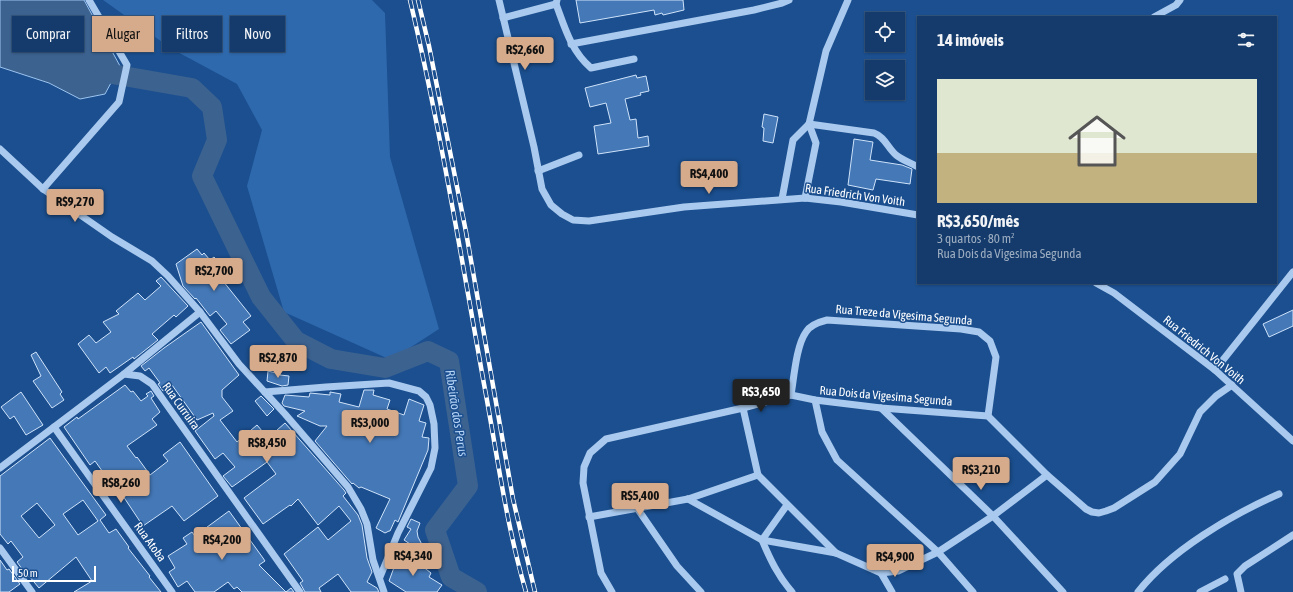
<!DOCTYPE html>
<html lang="pt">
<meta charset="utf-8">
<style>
body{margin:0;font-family:"Asap Condensed",sans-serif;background:#1d4271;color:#f1f3f6;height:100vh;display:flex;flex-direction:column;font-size:15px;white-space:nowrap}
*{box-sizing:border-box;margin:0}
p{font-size:13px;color:#9dadc1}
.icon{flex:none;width:22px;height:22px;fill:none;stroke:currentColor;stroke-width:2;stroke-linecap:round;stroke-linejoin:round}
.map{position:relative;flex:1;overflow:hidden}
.side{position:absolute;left:917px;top:16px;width:360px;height:268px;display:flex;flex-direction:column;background:#143b6b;border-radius:0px;box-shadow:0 1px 3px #0004,0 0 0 1px #33557e}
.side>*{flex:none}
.top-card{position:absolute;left:12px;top:16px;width:380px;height:36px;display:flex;gap:8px}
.fabs{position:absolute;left:865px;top:12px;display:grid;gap:8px}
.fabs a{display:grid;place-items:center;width:40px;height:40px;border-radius:0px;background:#143b6b;box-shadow:0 1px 3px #0004,0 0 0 1px #33557e;font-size:20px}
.scale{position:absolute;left:12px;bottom:10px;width:84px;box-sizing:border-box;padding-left:4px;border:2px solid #fff;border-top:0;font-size:11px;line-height:14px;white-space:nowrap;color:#fff;-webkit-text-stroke:3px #1b4f8f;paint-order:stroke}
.price{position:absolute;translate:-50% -34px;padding:0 9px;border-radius:4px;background:#d6ab8b;color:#111;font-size:13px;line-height:26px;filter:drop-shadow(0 1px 2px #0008)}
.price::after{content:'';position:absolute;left:50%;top:24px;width:12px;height:9px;margin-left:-6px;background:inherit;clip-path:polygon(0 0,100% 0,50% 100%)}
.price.selected{background:#222;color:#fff}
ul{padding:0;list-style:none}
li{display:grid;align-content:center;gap:8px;height:212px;padding:0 20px}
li+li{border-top:1px solid #33557e}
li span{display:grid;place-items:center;height:124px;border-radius:0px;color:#555}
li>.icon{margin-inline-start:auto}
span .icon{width:72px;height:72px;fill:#fffc;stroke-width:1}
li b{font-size:17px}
h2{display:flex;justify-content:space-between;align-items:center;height:48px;padding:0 20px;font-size:17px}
.pill{padding:0 14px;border-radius:0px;background:#143b6b;box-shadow:0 1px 3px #0004,0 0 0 1px #33557e;font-size:14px;line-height:36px}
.pill.selected{background:#d6ab8b;color:#111}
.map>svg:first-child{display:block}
.green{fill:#2e69ad}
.water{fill:#3c6290;stroke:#9cc4f0}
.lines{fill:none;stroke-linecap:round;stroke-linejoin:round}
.river{stroke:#3c6290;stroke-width:20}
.building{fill:#4478b7;stroke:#cfe3fa;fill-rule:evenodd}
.minor{stroke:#a9c9ee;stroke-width:7}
.rail-casing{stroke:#fff;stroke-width:4.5}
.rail{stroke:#1b4f8f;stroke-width:3;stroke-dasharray:9;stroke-linecap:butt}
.labels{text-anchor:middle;stroke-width:3;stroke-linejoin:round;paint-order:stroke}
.street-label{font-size:12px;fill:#fff;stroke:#1b4f8f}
.water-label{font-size:13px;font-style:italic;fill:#b5d3f5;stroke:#1b4f8f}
</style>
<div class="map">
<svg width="1293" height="592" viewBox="0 0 1293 592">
<rect width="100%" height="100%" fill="#1b4f8f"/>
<path class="green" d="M103 0H372L385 13 390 157 439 329 391 360 284 312 247 186 262 130 237 84 172 49Z"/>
<path class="water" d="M0 0H84L120 66 105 94 80 99 49 83 0 67Z"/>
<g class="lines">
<path class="river" d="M96 56 112 74 192 88 212 107 217 140 202 176 261 297 296 341 331 359 385 368 428 351 449 361 468 486 435 530 451 577 477 592"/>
</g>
<g class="building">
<path d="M576 0H683L684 10 663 15 662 13 655 15 654 10 580 23Z"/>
<path d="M636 75 637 78 646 76 649 91 640 93 641 95 625 99 630 120 636 119 638 138 648 136 649 146 598 154 594 126 611 123 606 103 590 107 585 88Z"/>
<path d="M764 114 778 117 773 143 763 141 764 128 762 127Z"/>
<path d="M854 139 873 142 870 160 902 165 912 169 910 184 876 179 873 190 848 185Z"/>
<path d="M197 249 202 255 204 253 210 260 214 257 225 268 229 265 235 273 223 281 251 316 243 322 250 330 231 344 220 330 227 324 216 311 210 316 196 298 195 299 183 286 176 264Z"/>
<path d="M161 277 188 306 176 317 174 315 152 334 158 340 134 359 133 357 110 373 106 367 99 373 78 344 89 335 96 343 111 332 103 322 119 314 116 311 138 293 145 300 161 286 156 281Z"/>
<path d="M1293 310V326L1269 337 1263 324Z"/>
<path d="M201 322 239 375 222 390V397L233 411 220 420 237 442 257 425 268 438 285 423 344 490 346 493 343 496 358 515 362 525 367 558 372 572 367 582 377 588 379 592H351L338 574 319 588 321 592H305L300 583 303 581 284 554 318 527 328 540 351 521 339 506 318 525 298 499 291 506 290 505 263 524 244 498 276 474 267 462 232 487 223 476 235 467 223 453 215 459 195 431 214 416 213 413 197 420 172 385 163 391 158 384 160 383 149 368 145 371 141 366 164 348Z"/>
<path d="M36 352 62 392 60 394 64 400 52 408 33 381 41 376 31 355Z"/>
<path d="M268 371 280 374V375L289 376 288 385 282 386 267 381Z"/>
<path d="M125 385 131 392 133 391 141 401 148 396 146 394 151 391 154 396 151 398 160 412 152 419 157 425 127 446 136 458 137 457 150 475 168 461 163 455 180 442 218 496 184 521 172 506 143 526 119 490 115 493 108 483 110 482 95 461 90 465 64 427 77 417 78 419Z"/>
<path d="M364 390H374L373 395 390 400 387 409 404 415 409 399 424 405 419 421 426 423 422 437 429 438 428 450 398 522 395 520 390 531H389L385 533 376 528 390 499 361 487 359 488 353 483 352 484 315 441 327 426H320L297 416 305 411 284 406 282 403 285 395 309 397 310 393 330 395V392L341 394 339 402 359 407Z"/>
<path d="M21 392 43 425 26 435 14 416 10 419 1 407Z"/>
<path d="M261 396 274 409 267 416 255 401Z"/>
<path d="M50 438 106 515 100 520 109 533 116 529 129 547 128 548 150 576 149 577 161 592H74L92 581 76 557 39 588 29 576 28 577 17 562 23 557 11 541 8 544 0 534V476ZM83 500 98 521 78 535 63 514ZM37 503 55 525 39 538 21 516Z"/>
<path d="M229 511 263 558 265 561 259 565 286 592 291 588 294 592H242L237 587 234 589 228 582 214 592H195L187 581 178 587 169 572 175 568 168 556 187 544 183 538 192 532 194 535 199 533Z"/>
<path d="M411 519 420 523 417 531 418 537 428 556 404 540 411 529 407 527Z"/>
<path d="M407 554 431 573 429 577 442 585 437 592H406L389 581 396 562 399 563 400 561 403 562Z"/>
<path d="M0 560 7 570 9 569 20 584 9 592H0Z"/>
</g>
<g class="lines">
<g class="minor">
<path d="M499 0 534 147 542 189 551 205 562 214 573 220 589 221 684 207 805 198 841 202 918 215"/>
<path d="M557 0 556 4C565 28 571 51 591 68L634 59"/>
<path d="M1154 17 1176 5 1180 0"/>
<path d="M503 18 556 4"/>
<path d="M571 44 754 10 782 3 789 0"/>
<path d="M809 124 874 133C885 137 887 147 896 155 902 160 911 163 918 167"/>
<path d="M0 149 43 189 112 237 152 261 168 276 200 312 239 364 285 414 348 487 361 509 367 524 373 560 384 592"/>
<path d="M538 171 579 155"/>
<path d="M43 189 119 102 127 65 89 0"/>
<path d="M805 198 816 143 809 124 826 51 848 0"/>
<path d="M782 199 793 140 809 124"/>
<path d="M1096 283 1114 293 1215 370 1293 441"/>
<path d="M1215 370 1293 272"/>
<path d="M124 374 200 312"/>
<path d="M265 392 326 387 389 383 419 391 426 397 430 405 434 424 435 448 431 468 398 533 380 577"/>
<path d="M791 395C794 378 796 346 806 332 810 325 819 322 827 320L961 329 979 332 990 341 996 357 988 416"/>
<path d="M815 400 822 432 837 460 938 552 973 592"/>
<path d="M743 408 758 475 836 553"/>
<path d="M881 408 993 516 1063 592"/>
<path d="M54 427 172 592"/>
<path d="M0 468 124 374 140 376 152 384 300 592"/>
<path d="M688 499 762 540 836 553 881 573 898 571 938 552 993 516 1047 475"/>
<path d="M787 505 762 540C770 559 778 576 792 592"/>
<path d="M637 508 677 566 701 592"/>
<path d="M589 517 688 499 758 475"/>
<path d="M0 548 32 592"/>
<path d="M881 573 892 592"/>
<path d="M612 592 601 573 583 483 584 467 590 453 606 439 743 408 791 395 815 400 881 408 988 416 1047 475 1086 509 1092 512 1099 513 1106 511 1114 508 1155 482 1180 454 1200 412 1216 396 1232 385"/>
<path d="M1138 592C1170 551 1231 515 1279 494"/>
<path d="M1200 592 1225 579"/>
<path d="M1241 592 1237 574 1245 566 1293 535"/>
</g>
<g class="rail-casing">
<g id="rail">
<path d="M410 0C440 127 461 256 484 384 497 453 506 524 526 592"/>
<path d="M418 0 429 46 466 232 513 499 535 592"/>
</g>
</g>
<use href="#rail" class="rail"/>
</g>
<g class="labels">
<g class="street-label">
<text transform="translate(855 195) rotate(8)" y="4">Rua Friedrich Von Voith</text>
<text transform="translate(904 315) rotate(5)" y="4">Rua Treze da Vigesima Segunda</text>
<text transform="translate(1204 350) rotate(39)" y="4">Rua Friedrich Von Voith</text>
<text transform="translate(886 396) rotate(5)" y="4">Rua Dois da Vigesima Segunda</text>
<text transform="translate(181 406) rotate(54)" y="4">Rua Curruira</text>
<text transform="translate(150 542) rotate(54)" y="4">Rua Atoba</text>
</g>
<g class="water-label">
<text transform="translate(457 413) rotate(81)" y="5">Ribeirão dos Perus</text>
</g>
</g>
</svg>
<div class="fabs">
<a><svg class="icon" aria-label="locate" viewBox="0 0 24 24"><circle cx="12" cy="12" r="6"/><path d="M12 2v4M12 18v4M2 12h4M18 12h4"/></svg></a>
<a><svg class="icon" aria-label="layers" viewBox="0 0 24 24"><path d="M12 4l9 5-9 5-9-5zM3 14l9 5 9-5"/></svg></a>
</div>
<div class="scale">50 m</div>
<b class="price" style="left:525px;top:71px">R$2,660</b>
<b class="price" style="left:709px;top:195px">R$4,400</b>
<b class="price" style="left:75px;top:223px">R$9,270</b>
<b class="price" style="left:214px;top:292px">R$2,700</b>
<b class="price" style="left:278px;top:379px">R$2,870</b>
<b class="price selected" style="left:761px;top:413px">R$3,650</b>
<b class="price" style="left:370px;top:444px">R$3,000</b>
<b class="price" style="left:267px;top:464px">R$8,450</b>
<b class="price" style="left:981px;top:491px">R$3,210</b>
<b class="price" style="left:121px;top:504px">R$8,260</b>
<b class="price" style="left:640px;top:517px">R$5,400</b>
<b class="price" style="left:222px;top:561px">R$4,200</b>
<b class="price" style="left:413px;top:577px">R$4,340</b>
<b class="price" style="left:895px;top:578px">R$4,900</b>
<div class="top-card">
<a class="pill">Comprar</a>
<a class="pill selected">Alugar</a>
<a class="pill">Filtros</a>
<a class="pill">Novo</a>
</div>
<section class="side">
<h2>14 imóveis<svg class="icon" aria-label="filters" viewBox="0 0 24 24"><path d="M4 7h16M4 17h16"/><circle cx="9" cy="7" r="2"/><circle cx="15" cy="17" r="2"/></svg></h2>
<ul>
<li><span style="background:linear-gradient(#dfe7d0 60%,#c2b280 0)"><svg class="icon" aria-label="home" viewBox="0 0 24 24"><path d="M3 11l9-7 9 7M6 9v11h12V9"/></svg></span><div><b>R$3,650/mês</b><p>3 quartos · 80 m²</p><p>Rua Dois da Vigesima Segunda</p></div></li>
</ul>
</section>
</div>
